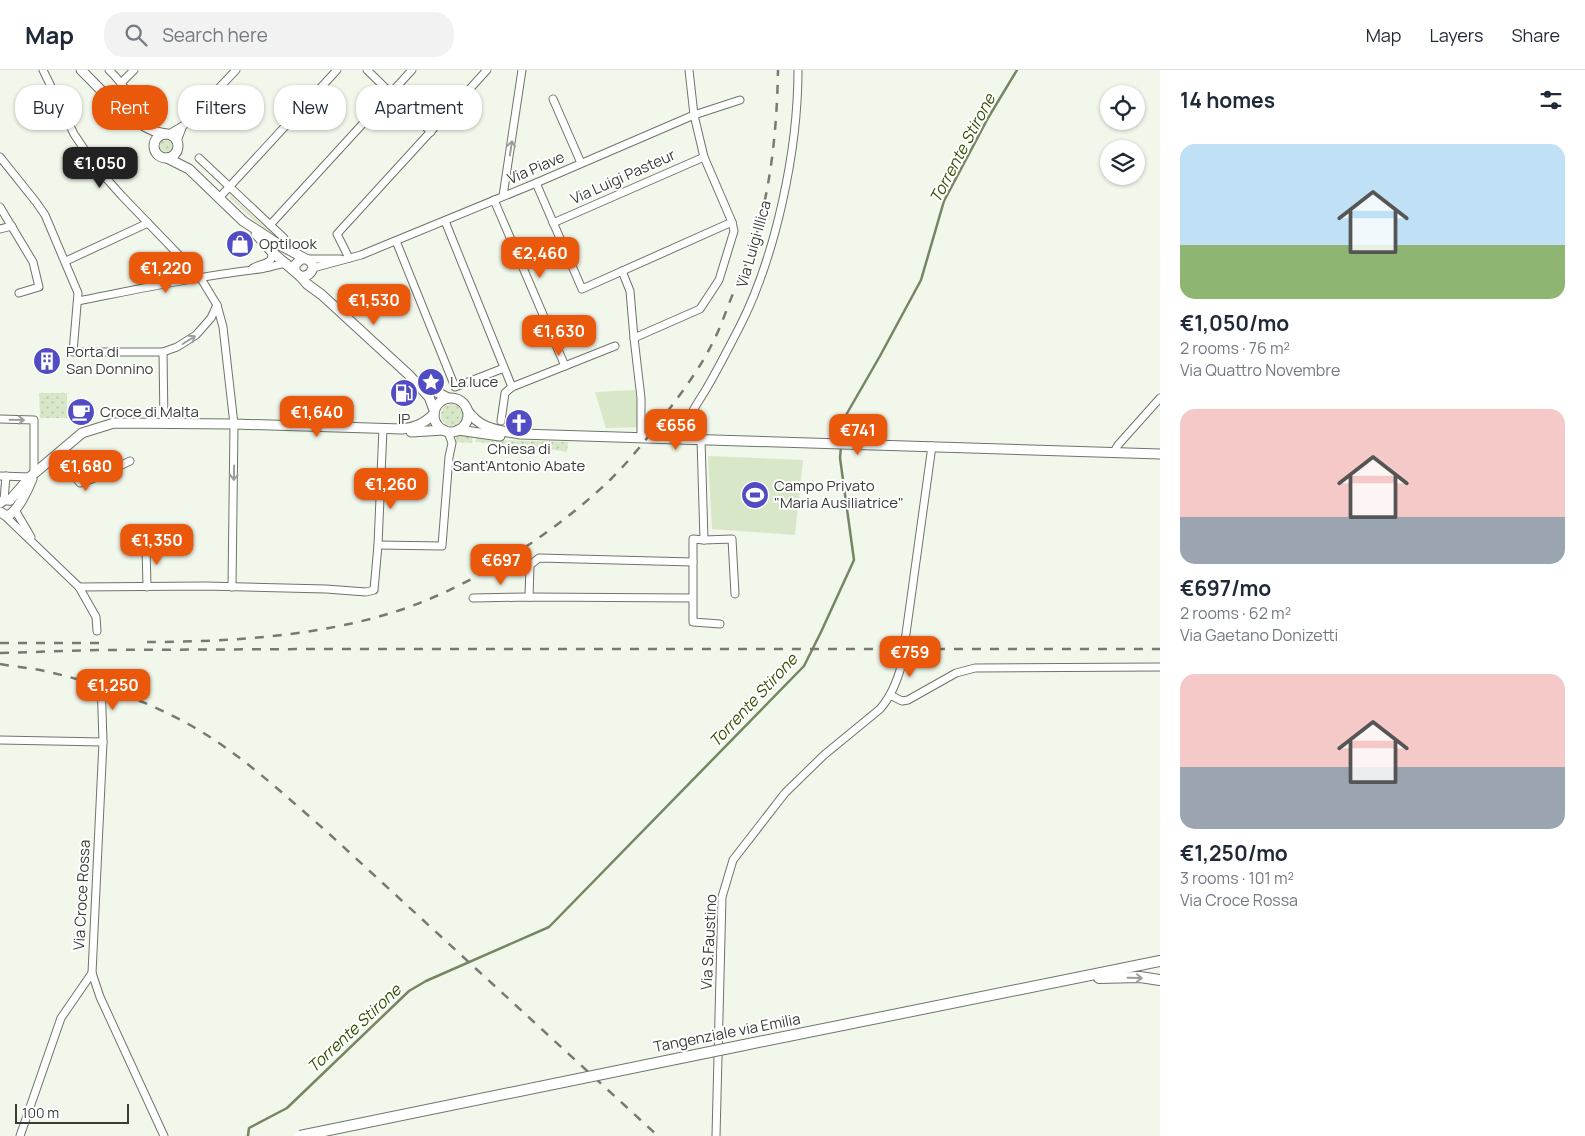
<!DOCTYPE html>
<meta charset="utf-8">
<style>
body{margin:0;font-family:Manrope,sans-serif;background:#f2f2f3;color:#1f2937;height:100vh;display:flex;flex-direction:column;font-size:19px;white-space:nowrap}
*{box-sizing:border-box;margin:0}
p{font-size:16px;color:#747a83}
.icon{flex:none;width:28px;height:28px;fill:none;stroke:currentColor;stroke-width:2;stroke-linecap:round;stroke-linejoin:round}
.map{position:relative;flex:1;overflow:hidden}
.drawer{display:flex;flex-direction:column;background:#fff;width:425px}
.drawer>*{flex:none}
.hud{position:absolute;left:15px;top:15px;width:475px;height:45px;display:flex;gap:10px}
.controls{position:absolute;left:1100px;top:15px;display:grid;gap:10px}
.controls a{display:grid;place-items:center;width:45px;height:45px;border-radius:50%;background:#fff;box-shadow:0 1px 4px #0004;font-size:25px}
.scale{position:absolute;left:15px;bottom:12px;width:114px;box-sizing:border-box;padding-left:5px;border:2px solid #3a3c38;border-top:0;font-size:14px;line-height:18px;white-space:nowrap;color:#3a3c38;-webkit-text-stroke:4px #fff;paint-order:stroke}
.price{position:absolute;translate:-50% -42px;padding:0 11px;border-radius:10px;background:#ea580c;color:#fff;font-size:16px;line-height:32px;filter:drop-shadow(0 1px 2px #0008)}
.price::after{content:'';position:absolute;left:50%;top:30px;width:15px;height:11px;margin-left:-8px;background:inherit;clip-path:polygon(0 0,100% 0,50% 100%)}
.price.current{background:#222;color:#fff}
ul{padding:0;list-style:none}
li{display:grid;align-content:center;gap:10px;height:265px;padding:0 20px}
li span{display:grid;place-items:center;height:155px;border-radius:15px;color:#555}
li>.icon{margin-inline-start:auto}
span .icon{width:90px;height:90px;fill:#fffc;stroke-width:1}
li b{font-size:21px}
h2{display:flex;justify-content:space-between;align-items:center;height:60px;padding:0 20px;font-size:21px}
.tag{padding:0 18px;border-radius:20px;background:#fff;box-shadow:0 1px 4px #0004;font-size:18px;line-height:45px}
.tag.current{background:#ea580c;color:#fff}
header{display:flex;align-items:center;gap:30px;box-sizing:border-box;height:70px;padding:0 25px;background:#fff;border-bottom:1px solid #e0e1e3}
header strong{font-size:24px}
nav{display:flex;gap:28px;margin-inline-start:auto;font-size:18px}
.search{width:350px;height:45px;background:#f2f2f3;display:flex;align-items:center;gap:12px;box-sizing:border-box;padding:0 18px;border-radius:20px;color:#747a83;font-size:19px}
main{display:flex;flex:1;min-height:0}
.map>svg:first-child{display:block}
.grass{fill:url(#grass-dots)}
.green{fill:#d7e7c7}
.lines{fill:none;stroke-linecap:round;stroke-linejoin:round}
.stream{stroke:#748662;stroke-width:2.5}
.street-casing{stroke:#6f746a;stroke-width:9}
.secondary-casing{stroke:#6f746a;stroke-width:11}
.primary-casing{stroke:#6f746a;stroke-width:12}
.street{stroke:#fff;stroke-width:7}
.secondary{stroke:#fff;stroke-width:9}
.primary{stroke:#fff;stroke-width:10}
.rail{stroke:#777a74;stroke-width:2.5;stroke-dasharray:9 9;stroke-linecap:butt}
.primary-bridge-casing{stroke:#6f746a;stroke-width:12;stroke-linecap:butt}
.primary-bridge{stroke:#fff;stroke-width:10}
.oneway{stroke:#9c9e9c}
.labels{text-anchor:middle;stroke-width:4;stroke-linejoin:round;paint-order:stroke}
.street-label{font-size:15px;fill:#3a3c38;stroke:#fff}
.poi-label{font-size:15px;fill:#3a3c38;stroke:#fff;text-anchor:start}
.water-label{font-size:16px;font-style:italic;fill:#334f00;stroke:#fff}
</style>
<header>
<strong>Map</strong>
<div class="search"><svg class="icon" aria-label="search" viewBox="0 0 24 24"><circle cx="10" cy="10" r="6"/><path d="M15 15l6 6"/></svg>Search here</div>
<nav><a>Map</a><a>Layers</a><a>Share</a></nav>
</header>
<main>
<div class="map">
<svg width="1160" height="1066" viewBox="0 0 1160 1066">
<defs>
<pattern id="grass-dots" width="8" height="8" patternUnits="userSpaceOnUse" patternTransform="scale(1.25)"><rect width="8" height="8" fill="#d7e7c7"/><path d="M2 2h.1M6 6h.1" fill="none" stroke="#b9c7ac" stroke-width="1.8" stroke-linecap="round"/></pattern>
</defs>
<rect width="100%" height="100%" fill="#f1f7eb"/>
<g class="grass">
<circle cx="167" cy="75" r="7"/>
<path d="M230 125 271 163 270 165 230 128Z"/>
<path d="M39 323H67V348H40Z"/>
<circle cx="452" cy="345" r="11"/>
<path d="M461 365H473L472 373 456 372V368Z"/>
<path d="M477 366 495 370 568 372 567 382 528 375 475 372Z"/>
</g>
<g class="green">
<path d="M635 320 638 339V357L606 358 595 322Z"/>
<path d="M708 386 803 390 795 465 712 459Z"/>
</g>
<g class="lines">
<g class="stream">
<path d="M841 371 842 352 880 286 921 210 944 131 988 48 1017 0"/>
<path d="M248 1066 249 1058 287 1038 409 921 426 911 549 857 804 596 821 562 854 490 840 388 841 376"/>
</g>
<g class="street-casing">
<g id="street">
<path d="M43 0 74 64 96 97 122 126 200 207 217 235 223 257 234 354 232 517"/>
<path d="M109 0C126 16 136 35 145 57"/>
<path d="M367 0 431 62"/>
<path d="M122 12 134 0"/>
<path d="M553 29 581 93"/>
<path d="M169 64 184 55 236 0"/>
<path d="M177 71 182 58"/>
<path d="M0 87 36 132 45 145 78 223 73 282H163L177 277 196 265 211 248 217 235"/>
<path d="M199 88 284 168V176"/>
<path d="M536 113 582 219 732 152"/>
<path d="M503 126 522 0"/>
<path d="M219 128 337 0"/>
<path d="M494 130 565 296"/>
<path d="M0 137 33 192 39 217 19 223"/>
<path d="M445 151 512 317"/>
<path d="M553 153 704 87"/>
<path d="M270 155 412 0"/>
<path d="M0 159 12 156"/>
<path d="M396 171 455 317 504 298"/>
<path d="M349 188 337 164 487 0"/>
<path d="M308 189H340"/>
<path d="M66 191 148 153"/>
<path d="M253 198C264 192 273 195 272 182"/>
<path d="M313 198 361 185 536 113 694 45 740 30"/>
<path d="M622 201 630 221 634 268"/>
<path d="M78 231C139 219 199 206 260 199 269 198 278 194 287 193"/>
<path d="M163 282 164 353"/>
<path d="M0 349 34 350V404"/>
<path d="M501 351 505 323 512 317 615 276"/>
<path d="M641 368V328L634 268 700 239 719 210 734 161 732 152 704 87 694 45 689 0"/>
<path d="M683 369C684 352 696 336 705 321 717 301 728 279 739 258 776 186 798 80 798 0"/>
<path d="M701 369 704 470 693 469V552L720 554"/>
<path d="M1114 382 1118 375 1160 328"/>
<path d="M57 384 80 413 92 409 130 391"/>
<path d="M0 406 30 407"/>
<path d="M4 430 6 406"/>
<path d="M15 440 31 467"/>
<path d="M5 446 79 517 96 547 97 561"/>
<path d="M704 470 732 469 735 524"/>
<path d="M378 475 442 476 449 387 452 373 448 362"/>
<path d="M146 476 147 517"/>
<path d="M79 517 205 516 326 519 366 522 374 520 378 475 383 358"/>
<path d="M529 527 530 495 539 488 693 492"/>
<path d="M473 528 529 527 692 528"/>
<path d="M905 571 932 376"/>
<path d="M101 610 103 672"/>
<path d="M890 625 902 631 908 630 956 603 975 598 1160 597"/>
<path d="M0 670 103 672 92 903 100 927 164 1066"/>
<path d="M20 1066 61 948 92 903"/>
<path d="M716 1066 722 827 733 790 785 723 824 685 880 639C894 623 900 604 904 584"/>
</g>
</g>
<g class="secondary-casing">
<g id="secondary">
<path d="M81 0C103 21 135 60 166 64"/>
<circle cx="166" cy="76" r="12"/>
<path d="M167 88 189 99 243 151 278 174"/>
<path d="M256 164 272 182 300 206C316 208 317 187 301 189L295 195V201"/>
<path d="M274 176 278 174 304 188"/>
<path d="M300 206 307 214 322 225 409 305 429 327 434 340"/>
<path d="M423 315 448 328"/>
<circle cx="451" cy="345" r="17"/>
<path d="M467 340C481 360 498 360 520 364L1160 384"/>
<path d="M458 360 500 366"/>
<path d="M411 362 444 360"/>
<path d="M10 430 30 407 82 363 114 353 234 354 402 359C416 357 423 354 434 344"/>
<path d="M0 433 4 430H10"/>
<path d="M0 442 7 446C17 443 28 419 32 409"/>
</g>
</g>
<g class="primary-casing">
<g id="primary">
<path d="M1099 908 1140 907 1160 910"/>
<path d="M744 975 1160 891"/>
</g>
</g>
<use href="#street" class="street"/>
<use href="#secondary" class="secondary"/>
<use href="#primary" class="primary"/>
<g class="rail">
<path d="M147 572C236 572 344 565 427 530 492 503 560 458 611 409 631 389 650 365 667 342 683 321 700 298 712 274 721 257 727 238 734 221 741 206 748 191 753 176 771 119 777 59 778 0"/>
<path d="M0 573H107"/>
<path d="M0 583 97 580 323 579H1160"/>
<path d="M0 594C16 597 33 598 49 602 97 613 147 631 190 655 240 683 282 723 325 760L658 1066"/>
</g>
<g class="primary-bridge-casing">
<path id="primary-bridge" d="M300 1066 744 975"/>
</g>
<use href="#primary-bridge" class="primary-bridge"/>
</g>
<defs><path id="oneway-shaft" d="M-6 0H5M1.5-3L5.5 0L1.5 3" fill="none" stroke-width="1.6" stroke-linecap="round" stroke-linejoin="round" transform="scale(1.25)"/></defs>
<g class="oneway">
<use href="#oneway-shaft" transform="translate(511 78) rotate(-81)"/>
<use href="#oneway-shaft" transform="translate(189 270) rotate(-32)"/>
<use href="#oneway-shaft" transform="translate(17 350) rotate(1)"/>
<use href="#oneway-shaft" transform="translate(234 403) rotate(91)"/>
<use href="#oneway-shaft" transform="translate(1135 908) rotate(1)"/>
</g>
<defs>
<g id="shop-disc" transform="scale(1.4375)"><circle r="9.5" fill="#514cc3" stroke="#fff"/><path d="M-5-2.5h2.3a2.7 3.5 0 0 1 5.4 0H5L5.5 6h-11ZM-1.5-2.5h3a1.5 2.3 0 0 0-3 0Z" fill="#fff"/></g>
<g id="building-disc" transform="scale(1.4375)"><circle r="9.5" fill="#514cc3" stroke="#fff"/><path d="M-4-6H4V6H1V3H-1V6H-4ZM-2.5-4.3h1.7v1.8h-1.7ZM.8-4.3h1.7v1.8H.8ZM-2.5-1h1.7V.8h-1.7ZM.8-1h1.7V.8H.8Z" fill="#fff"/></g>
<g id="sight-disc" transform="scale(1.4375)"><circle r="9.5" fill="#514cc3" stroke="#fff"/><path d="M0-6L1.8-2.2L6-1.7L2.9 1.2L3.7 5.4L0 3.3L-3.7 5.4L-2.9 1.2L-6-1.7L-1.8-2.2Z" fill="#fff"/></g>
<g id="fuel-disc" transform="scale(1.4375)"><circle r="9.5" fill="#514cc3" stroke="#fff"/><path d="M-5.5-6h7V0h2V4h1.3V-2.5L3-4.5l.8-.8L6-3V5H2.5V1h-1V6h-7ZM-4.2-4.7v3.2H.2V-4.7Z" fill="#fff"/></g>
<g id="cafe-disc" transform="scale(1.4375)"><circle r="9.5" fill="#514cc3" stroke="#fff"/><path d="M-5.5-4.5H6V0H3Q3 3.5 0 3.5H-2.5Q-5.5 3.5-5.5 0ZM3-3.2v2h1.7v-2ZM-6 4.5H4V6H-6Z" fill="#fff"/></g>
<g id="church-disc" transform="scale(1.4375)"><circle r="9.5" fill="#514cc3" stroke="#fff"/><path d="M-1.2-6h2.4v3.5h3.3v2.4h-3.3V6h-2.4V-.1h-3.3v-2.4h3.3Z" fill="#fff"/></g>
<g id="stadium-disc" transform="scale(1.4375)"><circle r="9.5" fill="#514cc3" stroke="#fff"/><path d="M0-5a6.5 5 0 1 0 0 10a6.5 5 0 1 0 0-10ZM-3.5-1.8h7v3.6h-7Z" fill="#fff"/></g>
</defs>
<g fill-rule="evenodd">
<use href="#shop-disc" x="240" y="174"/>
<use href="#building-disc" x="47" y="291"/>
<use href="#sight-disc" x="431" y="312"/>
<use href="#fuel-disc" x="404" y="323"/>
<use href="#cafe-disc" x="81" y="342"/>
<use href="#church-disc" x="519" y="353"/>
<use href="#stadium-disc" x="755" y="425"/>
</g>
<g class="labels">
<g class="street-label">
<text transform="translate(536 98) rotate(-23)" y="5">Via Piave</text>
<text transform="translate(623 107) rotate(-24)" y="5">Via Luigi Pasteur</text>
<text transform="translate(754 174) rotate(-74)" y="5">Via Luigi Illica</text>
<text transform="translate(82 825) rotate(-87)" y="5">Via Croce Rossa</text>
<text transform="translate(709 872) rotate(-87)" y="5">Via S.Faustino</text>
<text transform="translate(727 963) rotate(-11)" y="5">Tangenziale via Emilia</text>
</g>
<g class="poi-label">
<text x="259" y="179">Optilook</text>
<text x="66" y="287">Porta di<tspan x="66" dy="17">San Donnino</tspan></text>
<text x="450" y="317">La luce</text>
<text x="100" y="347">Croce di Malta</text>
<text x="404" y="354" text-anchor="middle">IP</text>
<text x="519" y="384" text-anchor="middle">Chiesa di<tspan x="519" dy="17">Sant'Antonio Abate</tspan></text>
<text x="774" y="421">Campo Privato<tspan x="774" dy="17">"Maria Ausiliatrice"</tspan></text>
</g>
<g class="water-label">
<text transform="translate(962 78) rotate(-62)" y="6">Torrente Stirone</text>
<text transform="translate(753 630) rotate(-47)" y="6">Torrente Stirone</text>
<text transform="translate(354 958) rotate(-43)" y="6">Torrente Stirone</text>
</g>
</g>
</svg>
<div class="controls">
<a><svg class="icon" aria-label="locate" viewBox="0 0 24 24"><circle cx="12" cy="12" r="6"/><path d="M12 2v4M12 18v4M2 12h4M18 12h4"/></svg></a>
<a><svg class="icon" aria-label="layers" viewBox="0 0 24 24"><path d="M12 4l9 5-9 5-9-5zM3 14l9 5 9-5"/></svg></a>
</div>
<div class="scale">100 m</div>
<b class="price current" style="left:100px;top:119px">€1,050</b>
<b class="price" style="left:540px;top:209px">€2,460</b>
<b class="price" style="left:166px;top:224px">€1,220</b>
<b class="price" style="left:374px;top:256px">€1,530</b>
<b class="price" style="left:559px;top:287px">€1,630</b>
<b class="price" style="left:317px;top:368px">€1,640</b>
<b class="price" style="left:676px;top:381px">€656</b>
<b class="price" style="left:858px;top:386px">€741</b>
<b class="price" style="left:86px;top:422px">€1,680</b>
<b class="price" style="left:391px;top:440px">€1,260</b>
<b class="price" style="left:157px;top:496px">€1,350</b>
<b class="price" style="left:501px;top:516px">€697</b>
<b class="price" style="left:910px;top:608px">€759</b>
<b class="price" style="left:113px;top:641px">€1,250</b>
<div class="hud">
<a class="tag">Buy</a>
<a class="tag current">Rent</a>
<a class="tag">Filters</a>
<a class="tag">New</a>
<a class="tag">Apartment</a>
</div>
</div>
<section class="drawer">
<h2>14 homes<svg class="icon" aria-label="filters" viewBox="0 0 24 24"><path d="M4 7h16M4 17h16"/><circle cx="9" cy="7" r="2"/><circle cx="15" cy="17" r="2"/></svg></h2>
<ul>
<li><span style="background:linear-gradient(#bfe0f5 65%,#8fb573 0)"><svg class="icon" aria-label="home" viewBox="0 0 24 24"><path d="M3 11l9-7 9 7M6 9v11h12V9"/></svg></span><div><b>€1,050/mo</b><p>2 rooms · 76 m²</p><p>Via Quattro Novembre</p></div></li>
<li><span style="background:linear-gradient(#f6c9c9 70%,#9aa5b1 0)"><svg class="icon" aria-label="home" viewBox="0 0 24 24"><path d="M3 11l9-7 9 7M6 9v11h12V9"/></svg></span><div><b>€697/mo</b><p>2 rooms · 62 m²</p><p>Via Gaetano Donizetti</p></div></li>
<li><span style="background:linear-gradient(#f6c9c9 60%,#9aa5b1 0)"><svg class="icon" aria-label="home" viewBox="0 0 24 24"><path d="M3 11l9-7 9 7M6 9v11h12V9"/></svg></span><div><b>€1,250/mo</b><p>3 rooms · 101 m²</p><p>Via Croce Rossa</p></div></li>
</ul>
</section>
</main>
